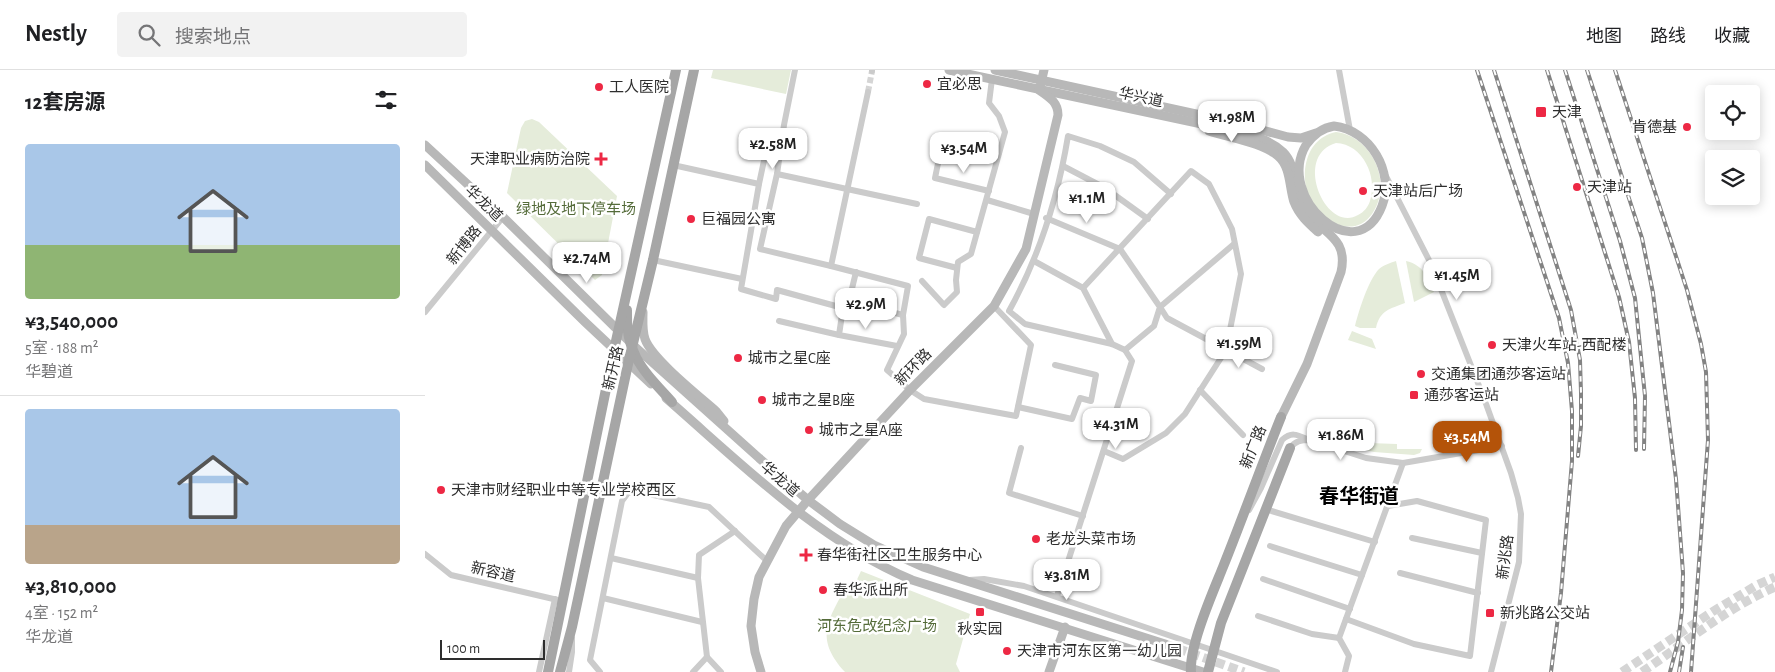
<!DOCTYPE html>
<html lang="zh">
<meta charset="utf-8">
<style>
body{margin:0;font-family:"Alegreya Sans","Noto Sans SC",sans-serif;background:#f2f2f2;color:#202124;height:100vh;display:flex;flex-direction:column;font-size:19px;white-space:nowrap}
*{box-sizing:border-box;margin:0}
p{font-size:16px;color:#757577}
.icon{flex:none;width:28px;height:28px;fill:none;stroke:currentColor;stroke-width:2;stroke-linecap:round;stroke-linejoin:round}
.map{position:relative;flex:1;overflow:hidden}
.drawer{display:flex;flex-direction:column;background:#fff;width:425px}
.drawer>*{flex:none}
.controls{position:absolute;left:1280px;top:15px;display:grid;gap:10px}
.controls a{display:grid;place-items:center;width:55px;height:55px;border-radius:5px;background:#fff;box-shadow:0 2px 12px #0003;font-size:25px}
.scale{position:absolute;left:15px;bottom:12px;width:105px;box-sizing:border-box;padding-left:5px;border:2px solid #2e2e2e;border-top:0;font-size:14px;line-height:18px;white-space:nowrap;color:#2e2e2e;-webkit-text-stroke:4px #fff;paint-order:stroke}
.price{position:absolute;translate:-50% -42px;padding:0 11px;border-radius:10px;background:#fff;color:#222;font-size:16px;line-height:32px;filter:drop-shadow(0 1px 2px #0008)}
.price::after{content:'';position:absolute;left:50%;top:30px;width:15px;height:11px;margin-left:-8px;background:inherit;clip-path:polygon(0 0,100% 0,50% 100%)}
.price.current{background:#b45309;color:#fff}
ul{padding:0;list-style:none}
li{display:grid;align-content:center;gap:10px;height:265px;padding:0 25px}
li+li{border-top:1px solid #e0e0e0}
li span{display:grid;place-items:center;height:155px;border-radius:5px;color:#555}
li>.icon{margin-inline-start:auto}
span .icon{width:90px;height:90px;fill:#fffc;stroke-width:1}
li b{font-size:21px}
h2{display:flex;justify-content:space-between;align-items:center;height:60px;padding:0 25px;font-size:21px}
header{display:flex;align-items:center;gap:30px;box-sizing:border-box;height:70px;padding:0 25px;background:#fff;border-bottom:1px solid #e0e0e0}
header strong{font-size:24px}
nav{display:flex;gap:28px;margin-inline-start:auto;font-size:18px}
.search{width:350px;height:45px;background:#f2f2f2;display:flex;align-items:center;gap:12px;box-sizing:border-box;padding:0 18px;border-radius:5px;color:#757577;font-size:19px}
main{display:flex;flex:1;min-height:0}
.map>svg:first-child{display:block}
.green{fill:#e5ecda;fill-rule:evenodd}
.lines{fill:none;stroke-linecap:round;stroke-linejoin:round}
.street-tunnel{stroke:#d5d5d5;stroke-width:6;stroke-dasharray:6 3;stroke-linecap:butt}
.secondary-tunnel{stroke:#d5d5d5;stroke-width:9;stroke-dasharray:9 4.5;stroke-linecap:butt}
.street{stroke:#cbcbcb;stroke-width:6}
.secondary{stroke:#b8b8b8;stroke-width:9}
.primary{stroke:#a6a6a6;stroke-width:10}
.rail-casing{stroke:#838383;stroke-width:4}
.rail{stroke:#fff;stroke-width:2;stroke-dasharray:5.5;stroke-linecap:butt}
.poi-dot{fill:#ed2844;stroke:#fff;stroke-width:2}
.labels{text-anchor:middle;stroke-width:5;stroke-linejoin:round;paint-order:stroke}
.poi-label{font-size:15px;fill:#2e2e2e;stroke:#fff;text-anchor:start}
.street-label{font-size:15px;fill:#2e2e2e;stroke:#fff}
.park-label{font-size:15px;fill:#546b39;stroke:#fff}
.district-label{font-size:20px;font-weight:bold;fill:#000;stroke:#fff}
</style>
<header>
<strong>Nestly</strong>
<div class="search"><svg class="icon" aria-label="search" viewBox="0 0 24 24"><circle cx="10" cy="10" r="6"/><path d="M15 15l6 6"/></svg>搜索地点</div>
<nav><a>地图</a><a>路线</a><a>收藏</a></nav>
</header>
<main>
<section class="drawer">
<h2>12套房源<svg class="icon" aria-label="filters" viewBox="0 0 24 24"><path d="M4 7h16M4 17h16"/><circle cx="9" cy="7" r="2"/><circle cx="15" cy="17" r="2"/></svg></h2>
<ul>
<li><span style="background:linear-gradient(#a9c7e8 65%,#8fb573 0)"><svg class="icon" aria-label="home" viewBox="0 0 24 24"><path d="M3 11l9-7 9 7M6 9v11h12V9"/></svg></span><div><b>¥3,540,000</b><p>5室 · 188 m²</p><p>华碧道</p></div></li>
<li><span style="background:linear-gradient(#a9c7e8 75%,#b9a48a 0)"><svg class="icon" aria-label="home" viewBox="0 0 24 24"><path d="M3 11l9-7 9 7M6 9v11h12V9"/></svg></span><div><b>¥3,810,000</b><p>4室 · 152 m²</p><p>华龙道</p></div></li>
</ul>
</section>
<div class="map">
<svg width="1350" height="602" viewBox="0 0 1350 602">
<rect width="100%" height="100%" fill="#fff"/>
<g class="green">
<path d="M288 0H366L361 24 286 8Z"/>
<path d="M107 49 114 52 192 126 177 205 170 210 82 123 96 58 100 51Z"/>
<path d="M911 62C947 66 969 114 947 144 932 165 907 157 892 140 872 116 876 69 911 62ZM911 73C938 74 953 107 945 131 943 137 939 142 933 145 901 164 867 86 911 73Z"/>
<path d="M971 191 980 233C965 239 955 240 951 258H935L930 256C934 240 943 212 953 200 958 195 965 193 971 191Z"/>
<path d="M981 191C998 195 1003 207 1009 222L989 232Z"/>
<path d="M927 261 947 269 951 279 923 270Z"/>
<path d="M936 369 944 373 972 374V379H997L995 383 989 385 949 382 931 378Z"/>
<path d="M436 501 545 544 531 594 535 602H420C388 567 404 549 423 513L429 516Z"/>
</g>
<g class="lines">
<path class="street-tunnel" d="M443 22 447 1"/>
<g class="secondary-tunnel">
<path d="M740 574 819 602"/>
<path d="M1197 602 1287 542 1332 515 1350 507"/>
<path d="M1217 602C1260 573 1302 538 1350 517"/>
</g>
<g class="street">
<path d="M370 0 359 55 352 104 335 179 406 196"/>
<path d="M914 0 925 60"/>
<path d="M447 1V0"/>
<path d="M443 22 406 196 483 216 478 245 479 264 462 300 485 320 499 329 591 346 606 275 569 236"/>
<path d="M248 95 334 114 316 219 351 229 352 220 418 238 414 265 472 276"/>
<path d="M638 96 680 118 723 149"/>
<path d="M352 104 492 134"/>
<path d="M961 106 1006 194 1060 331 1086 403 1093 428 1096 444 1094 492 1066 602"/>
<path d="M334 114 341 81"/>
<path d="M564 121 510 108 518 69 574 83"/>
<path d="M562 130 609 144"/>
<path d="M621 148 695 179 735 237 729 256 700 280 707 291 632 526"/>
<path d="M809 174 735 237 742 248 837 299"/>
<path d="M228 190 317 209"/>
<path d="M609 191 658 218 687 274"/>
<path d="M532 198 494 188 504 149 552 162"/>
<path d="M431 202 424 231 478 245"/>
<path d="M497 211 519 235 532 222 531 210 533 192 546 184 580 62 574 46 564 33 567 9"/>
<path d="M658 218 766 101 784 114 807 159 816 204 801 280 760 344 741 363 698 389 679 381"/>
<path d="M0 242 78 147"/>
<path d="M354 251 414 265"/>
<path d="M700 280 687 274 600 254 584 241C614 187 633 127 643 66L675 76 709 92 746 124"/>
<path d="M775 320 818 365"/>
<path d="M593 337 647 349 655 328 666 331 671 305 630 295"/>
<path d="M596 378 584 423 658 446"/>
<path d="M865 378C870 371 876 370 885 370L941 388 978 393 1077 376"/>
<path d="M840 439 950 472"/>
<path d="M824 440 836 418 857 370C866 362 871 364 882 369"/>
<path d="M987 468 1057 483"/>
<path d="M845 476 937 505"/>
<path d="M0 484 26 505 137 531"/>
<path d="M186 488 273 508"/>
<path d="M975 503 1053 523"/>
<path d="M838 509 925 539"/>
<path d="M544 510 559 509 599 516 852 602"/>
<path d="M178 528 277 552"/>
<path d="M833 546 887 564 914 568"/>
<path d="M921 549 989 574 1045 586 1061 450 992 431 963 436"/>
<path d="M282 587 296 602"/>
<path d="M114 602 130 529"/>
<path d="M144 602 147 582V568"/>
<path d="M175 602 165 590 197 431 203 423 210 421 284 437 343 492"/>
<path d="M268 602 282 587 273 508 274 485 310 461"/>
<path d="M920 602 924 586 914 568 978 393"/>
</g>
<g class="secondary">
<path d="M524 0 805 60C824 65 843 68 858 82 873 97 869 122 880 139 896 164 924 166 916 202L882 294 856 347"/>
<path d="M570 0 803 51 863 67 876 68 891 63"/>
<path d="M615 17 619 0"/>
<path d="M909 56C945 60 970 102 957 136 932 201 850 128 881 75 888 65 896 58 909 56Z"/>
<path d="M784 61C805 68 836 72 853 86 866 97 864 117 869 132 874 145 883 153 893 162"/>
<path d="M0 75 78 147 208 275 334 388 383 430 415 454 449 475 498 497 740 574"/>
<path d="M0 95 160 252 226 314"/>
<path d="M218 242C218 251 217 260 220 269 227 289 274 326 291 341L299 351"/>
<path d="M241 328C318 395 391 469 487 510L778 602"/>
<path d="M336 602 330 582 326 556 329 529 334 507 361 456 383 430 485 320 569 236 601 179 633 45C633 32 624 27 614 20"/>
<path d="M624 602 640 557"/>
</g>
<g class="primary">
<path d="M202 240C200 285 219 301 247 332"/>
<path d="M123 602 189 280 251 0"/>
<path d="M135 602 147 557 203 294 228 190 269 0"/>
<path d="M766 602C764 576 788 522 798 497 818 447 836 397 856 347"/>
<path d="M783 602 796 553 865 378"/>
</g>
<g class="rail-casing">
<g id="rail">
<path d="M1052 0 1134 248 1143 293 1147 341V391L1136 523 1126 602"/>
<path d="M1069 0 1146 240 1155 290 1156 323V356L1153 386"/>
<path d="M1122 0 1194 227 1204 272 1210 328 1211 380"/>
<path d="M1140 0 1195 171 1210 228 1220 326 1219 379"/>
<path d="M1162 0 1217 168 1228 223 1251 409 1258 503 1257 540 1253 572 1245 602"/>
<path d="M1190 0 1262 220 1276 274 1281 302 1283 370 1266 602"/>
<path d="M1254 602 1258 577"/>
</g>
</g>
<use href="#rail" class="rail"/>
</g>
<g class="poi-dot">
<circle cx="502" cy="14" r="5"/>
<circle cx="174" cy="17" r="5"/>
<rect x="1110" y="36" width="12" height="12" rx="2.5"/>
<circle cx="1262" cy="57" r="5"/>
<path d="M173.5 81.5h5v5h5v5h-5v5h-5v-5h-5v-5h5z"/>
<circle cx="1152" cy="117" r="5"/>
<circle cx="938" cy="121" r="5"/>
<circle cx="266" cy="149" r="5"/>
<circle cx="1067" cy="275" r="5"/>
<circle cx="313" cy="288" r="5"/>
<circle cx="996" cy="304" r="5"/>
<rect x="984" y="320" width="10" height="10" rx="2.5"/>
<circle cx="337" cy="330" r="5"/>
<circle cx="384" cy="360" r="5"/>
<circle cx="16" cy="420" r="5"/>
<circle cx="611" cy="469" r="5"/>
<path d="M378.5 477.5h5v5h5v5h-5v5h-5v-5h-5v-5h5z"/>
<circle cx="398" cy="520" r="5"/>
<rect x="550" y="537" width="10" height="10" rx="2.5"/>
<rect x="1060" y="538" width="10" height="10" rx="2.5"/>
<circle cx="582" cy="581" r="5"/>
</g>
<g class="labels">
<g class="poi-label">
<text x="512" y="19">宜必思</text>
<text x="184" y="22">工人医院</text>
<text x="1127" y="47">天津</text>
<text x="1252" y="62" text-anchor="end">肯德基</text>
<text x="165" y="94" text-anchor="end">天津职业病防治院</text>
<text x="1162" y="122">天津站</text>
<text x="948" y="126">天津站后广场</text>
<text x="276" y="154">巨福园公寓</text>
<text x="1077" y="280">天津火车站-西配楼</text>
<text x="323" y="293">城市之星C座</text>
<text x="1006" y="309">交通集团通莎客运站</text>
<text x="999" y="330">通莎客运站</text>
<text x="347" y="335">城市之星B座</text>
<text x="394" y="365">城市之星A座</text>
<text x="26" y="425">天津市财经职业中等专业学校西区</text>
<text x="621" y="474">老龙头菜市场</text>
<text x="392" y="490">春华街社区卫生服务中心</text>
<text x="408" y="525">春华派出所</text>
<text x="1075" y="548">新兆路公交站</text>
<text x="555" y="564" text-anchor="middle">秋实园</text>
<text x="592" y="586">天津市河东区第一幼儿园</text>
</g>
<g class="street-label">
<text transform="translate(716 27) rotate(12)" y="5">华兴道</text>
<text transform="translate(59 133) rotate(44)" y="5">华龙道</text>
<text transform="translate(39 175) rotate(-51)" y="5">新博路</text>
<text transform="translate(488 297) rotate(-45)" y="5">新环路</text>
<text transform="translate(188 298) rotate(-77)" y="5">新开路</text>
<text transform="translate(828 377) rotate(-68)" y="5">新广路</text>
<text transform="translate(355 409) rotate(41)" y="5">华龙道</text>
<text transform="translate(1080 487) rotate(-83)" y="5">新兆路</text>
<text transform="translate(68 502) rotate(13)" y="5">新容道</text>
</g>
<g class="park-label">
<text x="151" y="144">绿地及地下停车场</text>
<text x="452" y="561">河东危改纪念广场</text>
</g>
<g class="district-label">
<text x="934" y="433">春华街道</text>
</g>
</g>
</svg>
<div class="controls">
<a><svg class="icon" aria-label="locate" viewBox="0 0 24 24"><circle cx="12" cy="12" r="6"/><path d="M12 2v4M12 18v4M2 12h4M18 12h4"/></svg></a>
<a><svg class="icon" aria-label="layers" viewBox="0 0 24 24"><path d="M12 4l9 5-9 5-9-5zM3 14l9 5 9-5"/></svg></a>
</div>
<div class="scale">100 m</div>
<b class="price" style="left:807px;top:73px">¥1.98M</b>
<b class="price" style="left:348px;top:100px">¥2.58M</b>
<b class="price" style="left:539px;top:104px">¥3.54M</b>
<b class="price" style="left:662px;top:154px">¥1.1M</b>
<b class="price" style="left:162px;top:214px">¥2.74M</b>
<b class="price" style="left:1032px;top:231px">¥1.45M</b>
<b class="price" style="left:441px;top:260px">¥2.9M</b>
<b class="price" style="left:814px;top:299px">¥1.59M</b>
<b class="price" style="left:691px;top:380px">¥4.31M</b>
<b class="price" style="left:916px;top:391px">¥1.86M</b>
<b class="price current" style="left:1042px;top:393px">¥3.54M</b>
<b class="price" style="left:642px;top:531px">¥3.81M</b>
</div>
</main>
